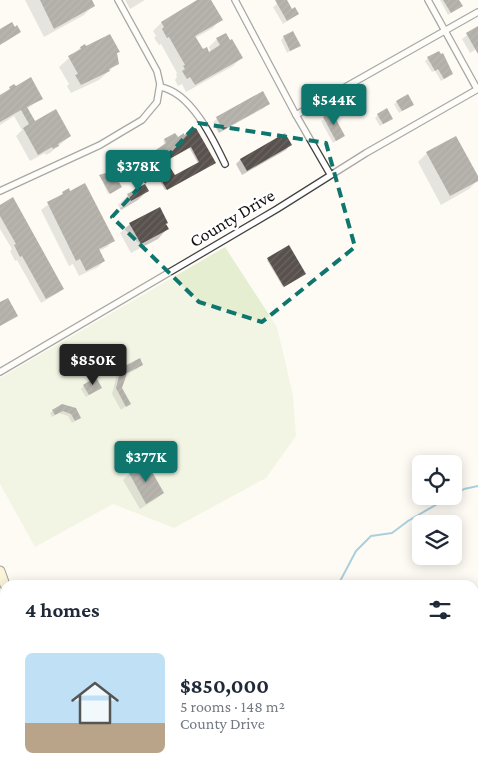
<!DOCTYPE html>
<meta charset="utf-8">
<style>
body{margin:0;font-family:"Crimson Pro",serif;background:#f6f6f7;color:#1f2937;height:100vh;display:flex;flex-direction:column;font-size:19px;white-space:nowrap}
*{box-sizing:border-box;margin:0}
p{font-size:16px;color:#747a83}
.icon{flex:none;width:28px;height:28px;fill:none;stroke:currentColor;stroke-width:2;stroke-linecap:round;stroke-linejoin:round}
.map{position:relative;flex:1;overflow:hidden}
.details{position:absolute;left:0px;top:580px;width:479px;height:195px;display:flex;flex-direction:column;background:#fff;border-radius:15px 15px 0 0;box-shadow:0 2px 12px #0003}
.details>*{flex:none}
.tools{position:absolute;left:412px;top:455px;display:grid;gap:10px}
.tools a{display:grid;place-items:center;width:50px;height:50px;border-radius:8px;background:#fff;box-shadow:0 2px 12px #0003;font-size:25px}
.price{position:absolute;translate:-50% -42px;padding:0 11px;border-radius:5px;background:#0f766e;color:#fff;font-size:16px;line-height:32px;filter:drop-shadow(0 1px 2px #0008)}
.price::after{content:'';position:absolute;left:50%;top:30px;width:15px;height:11px;margin-left:-8px;background:inherit;clip-path:polygon(0 0,100% 0,50% 100%)}
.price.current{background:#222;color:#fff}
ul{padding:0;list-style:none}
li{display:flex;align-items:center;gap:15px;height:125px;padding:0 25px}
li+li{border-top:1px solid #e0e1e3}
li span{display:grid;place-items:center;flex:none;width:140px;height:100px;border-radius:8px;color:#555}
li>.icon{margin-inline-start:auto}
span .icon{width:60px;height:60px;fill:#fffc;stroke-width:1}
li b{font-size:21px}
h2{display:flex;justify-content:space-between;align-items:center;height:60px;padding:0 25px;font-size:21px}
.map>svg:first-child{display:block}
.pitch{fill:#e6eed1}
.shadow{fill:#0003;fill-rule:evenodd}
.lines{fill:none;stroke-linecap:round;stroke-linejoin:round}
.stream{stroke:#4a99c2;stroke-width:2}
.building{fill:url(#building-hatch);fill-rule:evenodd}
.street-casing{stroke:#434343;stroke-width:8}
.secondary-casing{stroke:#323232;stroke-width:11}
.street{stroke:#fff;stroke-width:5.5}
.secondary{stroke:#f8ecb5;stroke-width:9}
.marked{fill:none;stroke:#0f766e;stroke-width:4;stroke-dasharray:10 6;stroke-linejoin:round}
.labels{text-anchor:middle;stroke-width:5;stroke-linejoin:round;paint-order:stroke}
.street-label{font-size:18px;fill:#101010;stroke:#fff}
</style>
<div class="map">
<svg width="478" height="775" viewBox="0 0 478 775">
<defs>
<pattern id="building-hatch" width="6" height="6" patternUnits="userSpaceOnUse" patternTransform="scale(1.25)"><rect width="6" height="6" fill="#58514d"/><path d="M-1 1l2-2M0 6l6-6M5 7l2-2" fill="none" stroke="#6b6562"/></pattern>
</defs>
<rect width="100%" height="100%" fill="#fefbf4"/>
<g class="pitch">
<path d="M225 247 277 327 293 395 296 436 266 478 174 528 113 504 35 547 0 484V378Z"/>
<path d="M0 593 5 612V746L0 767Z"/>
</g>
<g class="shadow">
<path d="M25 0H91L94 5 84 15 44 37Z"/>
<path d="M125 0H145L130 9Z"/>
<path d="M200 0H210L221 19 213 28 195 38 202 51 209 53 211 52 209 47 217 39 241 58 233 66 186 92 182 84 178 86 175 80 177 77 176 75 177 73 161 44 159 45 154 38 156 36 153 31 161 23Z"/>
<path d="M282 0H286L292 11 298 14 283 24 273 7Z"/>
<path d="M440 0H458V8L448 15Z"/>
<path d="M476 28 478 31V48L470 53 462 39Z"/>
<path d="M284 37 299 46 287 53 281 40Z"/>
<path d="M80 48 116 54 118 63 99 80 71 93 67 86 69 84 59 67Z"/>
<path d="M428 58 452 74 441 81 435 71 432 72 425 61Z"/>
<path d="M14 86 41 98 27 109 34 123 70 136 50 153 46 155 45 153 30 161 16 136 22 130 14 116 0 125V96Z"/>
<path d="M397 102 412 105 399 113 394 104Z"/>
<path d="M268 103 264 108 219 133 213 123 217 118Z"/>
<path d="M331 114 343 136 333 143 321 121Z"/>
<path d="M378 115 389 121 380 126 375 118Z"/>
<path d="M175 134 177 138 183 135 213 164 165 190 147 158 165 145 163 141 165 140ZM189 147 198 163 174 177 165 161Z"/>
<path d="M284 135 290 145 286 150 242 175 236 164 240 160Z"/>
<path d="M427 153 478 179V180L469 189 441 205 418 162Z"/>
<path d="M100 176 120 188 108 194Z"/>
<path d="M144 186 147 191 138 200 121 210 118 205 128 195Z"/>
<path d="M63 193 113 241 107 247 99 251 104 261 98 267 79 276 73 264 69 266 41 210Z"/>
<path d="M0 206 62 289 58 293 41 303 17 260 15 261 10 251 12 249 0 229Z"/>
<path d="M130 224H165L167 229 158 239 131 253 120 233Z"/>
<path d="M288 247 304 274 283 287 267 260Z"/>
<path d="M142 364 137 369 125 375 121 388 130 403 121 410 112 394 117 374 122 369Z"/>
<path d="M84 386 101 388 86 397 81 389Z"/>
<path d="M75 409 80 418 72 423 68 416 59 413 52 417 50 413 53 411Z"/>
<path d="M146 464 163 493 156 499 140 509 123 480 129 474Z"/>
<path d="M136 770H169L166 775H140V772H136Z"/>
</g>
<g class="lines">
<g class="stream">
<path d="M454 495 464 489 478 486"/>
<path d="M338 585 356 551 371 536 392 533 408 521 451 496"/>
<path d="M0 684H5"/>
</g>
</g>
<g class="building">
<path d="M40 0H92L95 6 54 29Z"/>
<path d="M197 0H211L223 20 195 36 203 49 207 47 209 52 220 45 216 38 226 33 230 40 232 39 243 58 195 85 190 77 187 79 182 71 185 69 183 66 185 65 169 37 167 38 162 29 164 27 161 22Z"/>
<path d="M275 0H287L292 9 295 7 299 14 287 21Z"/>
<path d="M443 0H459L463 6 451 13Z"/>
<path d="M12 22 15 27 17 25 21 32 0 45V29Z"/>
<path d="M478 26V54L466 33Z"/>
<path d="M293 31 301 46 290 51 283 36Z"/>
<path d="M110 34 120 52 117 53 119 64 109 69 110 71 81 85 75 75 78 74 68 56 81 49 80 47 85 44 86 46Z"/>
<path d="M439 51 441 54 443 53 453 74 444 79 438 69 435 71 427 57Z"/>
<path d="M31 77 43 99 27 107 35 121 56 109 71 136 58 144 59 146 53 149 52 147 38 155 23 128 29 124 21 110 0 122V95L10 89 9 87 14 84 16 86Z"/>
<path d="M263 91 270 104 223 130 216 117Z"/>
<path d="M408 94 414 105 402 111 396 101Z"/>
<path d="M387 108 393 119 383 124 377 114Z"/>
<path d="M332 112 345 136 336 141 323 117Z"/>
<path d="M196 128 216 163 167 190 147 156 166 143 164 139 175 133 178 137 184 133V135ZM191 147 199 162 175 175 166 161Z"/>
<path d="M285 133 292 145 247 171 240 159Z"/>
<path d="M456 136 478 176V181L450 196 426 152Z"/>
<path d="M112 171 122 187 110 194 99 175Z"/>
<path d="M85 183 115 241 99 249 105 261 86 271 80 259 76 261 47 202 63 194 62 192 69 188 70 191Z"/>
<path d="M145 184 149 191 131 201 127 194Z"/>
<path d="M13 197 64 289 46 299 22 256 20 257 14 245 16 244 0 216V205Z"/>
<path d="M160 207 168 223 166 224 169 229 141 244 129 223Z"/>
<path d="M289 245 306 274 284 287 267 258Z"/>
<path d="M8 298 18 316 0 326V302Z"/>
<path d="M140 358 143 365 127 373 122 388 131 404 126 407 116 388 121 368Z"/>
<path d="M96 377 102 388 89 395 83 385Z"/>
<path d="M62 404 76 408 81 418 75 421 71 414 63 411 55 415 52 410Z"/>
<path d="M147 463 164 493 146 504 129 473Z"/>
</g>
<g class="lines">
<g class="street-casing">
<g id="street">
<path d="M235 0 296 115 330 174"/>
<path d="M428 0 477 89"/>
<path d="M160 87C191 92 213 139 225 164"/>
<path d="M296 115 478 12"/>
<path d="M0 191 100 145 120 133 142 120 157 102 160 84 157 71 118 0"/>
<path d="M0 372 277 209 366 153 478 89"/>
</g>
</g>
<g class="secondary-casing">
<g id="secondary">
<path d="M0 571 5 585"/>
<path d="M4 775 6 770"/>
</g>
</g>
<use href="#street" class="street"/>
<use href="#secondary" class="secondary"/>
</g>
<path d="M0 0H478V775H0ZM198 123 326 143 355 247 262 322 199 302 112 217Z" fill="#fefbf4" fill-opacity=".55" fill-rule="evenodd"/>
<path class="marked" d="M198 123 326 143 355 247 262 322 199 302 112 217Z"/>
<g class="labels">
<g class="street-label">
<text transform="translate(232 218) rotate(-31)" y="6">County Drive</text>
</g>
</g>
</svg>
<div class="tools">
<a><svg class="icon" aria-label="locate" viewBox="0 0 24 24"><circle cx="12" cy="12" r="6"/><path d="M12 2v4M12 18v4M2 12h4M18 12h4"/></svg></a>
<a><svg class="icon" aria-label="layers" viewBox="0 0 24 24"><path d="M12 4l9 5-9 5-9-5zM3 14l9 5 9-5"/></svg></a>
</div>
<b class="price" style="left:334px;top:126px">$544K</b>
<b class="price" style="left:138px;top:192px">$378K</b>
<b class="price current" style="left:93px;top:386px">$850K</b>
<b class="price" style="left:146px;top:483px">$377K</b>
<section class="details">
<h2>4 homes<svg class="icon" aria-label="filters" viewBox="0 0 24 24"><path d="M4 7h16M4 17h16"/><circle cx="9" cy="7" r="2"/><circle cx="15" cy="17" r="2"/></svg></h2>
<ul>
<li><span style="background:linear-gradient(#bfe0f5 70%,#b9a48a 0)"><svg class="icon" aria-label="home" viewBox="0 0 24 24"><path d="M3 11l9-7 9 7M6 9v11h12V9"/></svg></span><div><b>$850,000</b><p>5 rooms · 148 m²</p><p>County Drive</p></div></li>
</ul>
</section>
</div>
